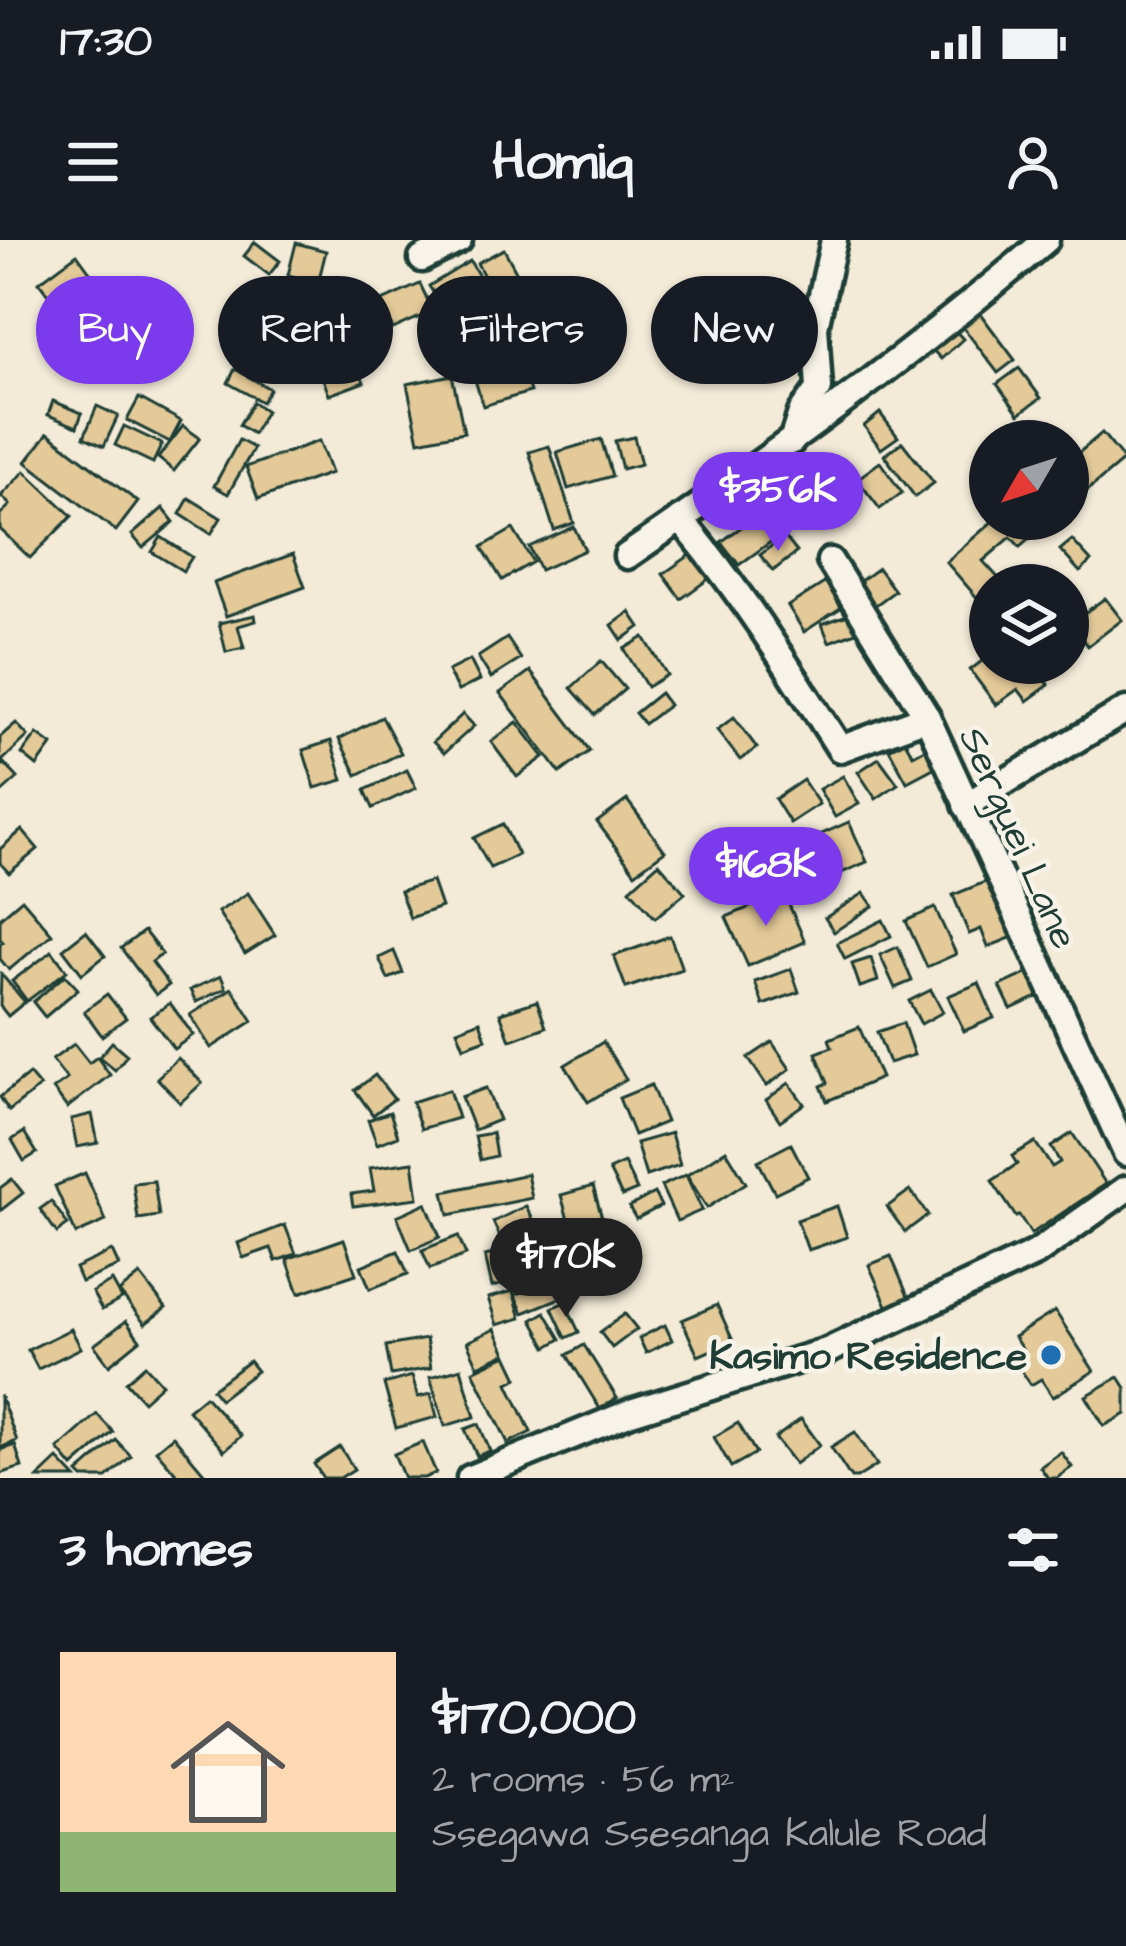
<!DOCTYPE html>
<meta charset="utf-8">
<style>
body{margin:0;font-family:"Architects Daughter",sans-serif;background:#242831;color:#f1f3f6;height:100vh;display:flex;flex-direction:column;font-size:45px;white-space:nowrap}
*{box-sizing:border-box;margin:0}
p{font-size:39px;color:#9ea1a6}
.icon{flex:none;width:66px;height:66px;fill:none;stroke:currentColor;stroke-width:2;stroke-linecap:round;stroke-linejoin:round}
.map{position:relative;height:1238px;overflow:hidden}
.side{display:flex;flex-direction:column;background:#171b24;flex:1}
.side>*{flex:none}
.guide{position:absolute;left:36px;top:36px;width:1056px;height:108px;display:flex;gap:24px}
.needle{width:78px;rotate:231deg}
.tools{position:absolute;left:969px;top:180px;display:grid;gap:24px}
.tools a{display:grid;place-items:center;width:120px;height:120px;border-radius:50%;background:#171b24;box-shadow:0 3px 9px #0004;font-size:60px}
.price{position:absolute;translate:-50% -102px;padding:0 27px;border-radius:42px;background:#7c3aed;color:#fff;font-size:39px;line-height:78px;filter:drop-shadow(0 3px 6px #0008)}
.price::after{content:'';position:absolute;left:50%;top:72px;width:36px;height:27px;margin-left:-18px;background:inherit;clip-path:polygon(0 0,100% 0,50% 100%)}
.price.on{background:#222;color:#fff}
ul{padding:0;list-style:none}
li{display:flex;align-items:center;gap:36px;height:300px;padding:0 60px}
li+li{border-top:3px solid #363941}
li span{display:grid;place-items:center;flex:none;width:336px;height:240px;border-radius:0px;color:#555}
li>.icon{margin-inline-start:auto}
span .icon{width:144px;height:144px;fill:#fffc;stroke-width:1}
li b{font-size:51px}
h2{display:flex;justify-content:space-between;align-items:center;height:144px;padding:0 60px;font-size:51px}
.pill{padding:0 42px;border-radius:54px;background:#171b24;box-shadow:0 3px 9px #0004;font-size:42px;line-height:108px}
.pill.on{background:#7c3aed;color:#fff}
.status{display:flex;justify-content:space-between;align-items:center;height:84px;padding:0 60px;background:#171b24;direction:ltr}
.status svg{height:33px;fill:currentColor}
header{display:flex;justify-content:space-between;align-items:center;height:156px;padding:0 60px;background:#171b24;font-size:54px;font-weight:700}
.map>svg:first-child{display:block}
.building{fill:#e4ca99;stroke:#1f3d34;stroke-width:3}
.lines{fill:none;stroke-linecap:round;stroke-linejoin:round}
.street-casing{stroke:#1f3d34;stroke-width:33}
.street{stroke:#f7f3e8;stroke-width:24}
.poi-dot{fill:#1f6fb2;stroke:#f7f3e8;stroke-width:4.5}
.labels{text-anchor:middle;stroke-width:9;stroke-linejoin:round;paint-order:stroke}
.street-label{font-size:39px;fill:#1f3d34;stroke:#f7f3e8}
.poi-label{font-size:39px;font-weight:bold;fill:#1f3d34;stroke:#f7f3e8;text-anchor:end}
</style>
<div class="status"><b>17:30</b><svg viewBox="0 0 49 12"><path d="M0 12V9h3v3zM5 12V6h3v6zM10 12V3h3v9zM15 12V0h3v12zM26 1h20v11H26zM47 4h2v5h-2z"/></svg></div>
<header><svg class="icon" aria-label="menu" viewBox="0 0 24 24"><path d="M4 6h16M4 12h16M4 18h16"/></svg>Homiq<svg class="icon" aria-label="person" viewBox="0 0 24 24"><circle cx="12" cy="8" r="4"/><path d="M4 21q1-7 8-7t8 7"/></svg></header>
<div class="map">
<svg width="1126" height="1238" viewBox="0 0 1126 1238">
<rect width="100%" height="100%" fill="#f3ebd8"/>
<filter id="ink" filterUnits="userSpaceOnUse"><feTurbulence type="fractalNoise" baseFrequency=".00833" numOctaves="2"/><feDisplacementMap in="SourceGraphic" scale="24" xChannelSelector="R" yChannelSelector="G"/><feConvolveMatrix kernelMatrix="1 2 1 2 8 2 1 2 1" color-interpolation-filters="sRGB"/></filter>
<g filter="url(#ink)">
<g class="building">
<path d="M255 2 280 21 269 35 244 16Z"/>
<path d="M296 3 326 11 318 43 288 35Z"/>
<path d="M504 9 519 37 492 52 477 23Z"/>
<path d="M77 14 105 53 68 81 39 42Z"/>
<path d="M470 21 487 50 447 74 429 46Z"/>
<path d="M420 44 433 71 393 89 380 62Z"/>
<path d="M370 58 388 86 361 104 343 76Z"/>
<path d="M551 59 562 84 520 104 508 80Z"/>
<path d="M252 60 287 72 276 106 241 95Z"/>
<path d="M146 67 164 89 133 116 114 95Z"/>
<path d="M976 68 1015 120 998 133 959 82Z"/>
<path d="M91 70 101 83 74 103 64 90Z"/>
<path d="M952 87 963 99 941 119 930 107Z"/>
<path d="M696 96 709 128 689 136 676 104Z"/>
<path d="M514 100 530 152 483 166 467 114Z"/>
<path d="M354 116 364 142 329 155 319 128Z"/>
<path d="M1019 128 1041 158 1019 174 997 144Z"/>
<path d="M235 129 270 149 262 162 228 143Z"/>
<path d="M452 135 464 192 419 201 407 144Z"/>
<path d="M139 158 181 181 170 202 127 180Z"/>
<path d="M53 161 82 173 77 187 48 175Z"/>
<path d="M253 162 266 171 253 194 239 185Z"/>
<path d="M97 166 118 176 104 206 84 197Z"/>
<path d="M880 173 898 197 881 209 864 186Z"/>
<path d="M1032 180 1047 201H1018L1013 194Z"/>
<path d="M124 186 162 204 153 223 115 205Z"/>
<path d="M183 186 200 198 174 231 158 218Z"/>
<path d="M48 193 138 262 116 291 26 222Z"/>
<path d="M1102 193 1124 220 1068 267V222Z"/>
<path d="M634 197 641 224 622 229 615 201Z"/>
<path d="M601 199 612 236 568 249 557 212Z"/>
<path d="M239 200 254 208 228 254 214 246Z"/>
<path d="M319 201 331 233 258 259 246 227Z"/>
<path d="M902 202 934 243 915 257 884 215Z"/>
<path d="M549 206 574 283 554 290 529 212Z"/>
<path d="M880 222 902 253 880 269 857 239Z"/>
<path d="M25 231 72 276 30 318 0 289V275L10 265 1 256Z"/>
<path d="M189 258 221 278 211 294 180 274Z"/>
<path d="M776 261 794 285 739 325 721 302Z"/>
<path d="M163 268 174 282 143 308 132 295Z"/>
<path d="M995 279H1020L1034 295 1020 307 1011 297 983 321 1002 342 990 345V352L980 361 946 322Z"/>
<path d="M574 287 585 310 540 330 529 307Z"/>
<path d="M513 289 533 322 502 340 482 307Z"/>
<path d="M784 296 797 312 773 331 760 315Z"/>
<path d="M161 297 192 317 183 331 152 312Z"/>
<path d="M1072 300 1091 321 1080 332 1060 310Z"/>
<path d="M693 313 710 338 681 359 663 334Z"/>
<path d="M293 314 305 347 226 376 214 343Z"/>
<path d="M878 328 895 351 873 367 856 344Z"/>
<path d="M826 342 842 367 804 392 788 366Z"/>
<path d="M1105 358 1122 380 1088 406 1071 383Z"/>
<path d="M630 372 640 387 622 400 612 385Z"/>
<path d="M850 374 856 392 829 402 822 384Z"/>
<path d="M255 375 256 381 238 386 244 408 226 412 219 383Z"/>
<path d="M644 397 667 435 647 447 624 409Z"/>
<path d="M507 398 521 419 491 438 478 417Z"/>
<path d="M990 415V423H1032L1049 445 1027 461 1018 449 996 465 970 430Z"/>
<path d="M470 420 480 440 458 451 448 431Z"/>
<path d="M601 421 625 449 595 475 571 448Z"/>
<path d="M530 431 590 511 560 533 500 453Z"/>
<path d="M660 453 669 465 644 484 635 473Z"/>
<path d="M463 474 474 486 444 513 433 502Z"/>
<path d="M382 477 401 513 357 535 339 499Z"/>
<path d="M734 477 757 508 740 520 717 490Z"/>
<path d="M517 482 544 517 517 537 491 502Z"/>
<path d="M16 483 28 496 2 521 18 538 0 554V527L3 525 0 522V497Z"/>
<path d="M37 494 52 505 37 526 22 514Z"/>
<path d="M331 501 343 540 315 548 303 510Z"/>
<path d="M905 501 913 515 930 506 939 525 907 542 889 509Z"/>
<path d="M879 518 898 544 876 559 858 532Z"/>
<path d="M407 530 416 548 373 568 365 550Z"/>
<path d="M843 536 859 564 835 577 819 549Z"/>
<path d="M803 540 819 564 790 583 775 559Z"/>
<path d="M627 560 665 611 635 633 597 582Z"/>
<path d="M849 582 867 622 832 637 815 597Z"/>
<path d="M503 584 518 615 490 628 474 598Z"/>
<path d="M22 590 38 609 9 633 0 623V609Z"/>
<path d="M659 623 685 653 655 678 630 649Z"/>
<path d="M990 640 1013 697 988 707 981 689 969 694 953 655Z"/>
<path d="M432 641 441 667 410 678 400 651Z"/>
<path d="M248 653 275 695 245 714 218 672Z"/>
<path d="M784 653 805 702 748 726 726 677Z"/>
<path d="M864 653 873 666 834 692 825 678Z"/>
<path d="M22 659 52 694 9 730 0 719V704L3 702 0 699V678Z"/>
<path d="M935 668 956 714 927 727 906 681Z"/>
<path d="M883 680 891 696 845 719 837 703Z"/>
<path d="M86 691 105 716 82 734 63 709Z"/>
<path d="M144 691 162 714 152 722 169 745 156 755 121 708Z"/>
<path d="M670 696 682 729 626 748 614 716Z"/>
<path d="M898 707 912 741 895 748 880 715Z"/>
<path d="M52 711 67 731 27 761 12 741Z"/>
<path d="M394 711 403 733 388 739 379 718Z"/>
<path d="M871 718 878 741 860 747 852 724Z"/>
<path d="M791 729 799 752 763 765 755 742Z"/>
<path d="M1037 729 1048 752 1011 769 1000 746Z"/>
<path d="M1 734 25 762 8 776 0 766Z"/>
<path d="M65 735 78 749 45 777 33 762Z"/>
<path d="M221 736 226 748 196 762 190 750Z"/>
<path d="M979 743 994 778 964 791 948 756Z"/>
<path d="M232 748 253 781 211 808 190 775Z"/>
<path d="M931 750 943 772 921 784 909 761Z"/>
<path d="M107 754 126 778 102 796 84 771Z"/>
<path d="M537 761 546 787 510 800 500 773Z"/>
<path d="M170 763 193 795 174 809 150 777Z"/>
<path d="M480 781 486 799 464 807 457 790Z"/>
<path d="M903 783 914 815 889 823 877 792Z"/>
<path d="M859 787 881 838 827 861 821 846 828 843 816 813 832 807 829 799Z"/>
<path d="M112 802 127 815 115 830 99 817Z"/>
<path d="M603 802 626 839 588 862 565 825Z"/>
<path d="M772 802 790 829 767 846 748 818Z"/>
<path d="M74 804 89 823 97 817 110 835 67 868 53 849 67 839 52 820Z"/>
<path d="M178 818 202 843 180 863 157 838Z"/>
<path d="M29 834 40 847 9 871 0 857Z"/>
<path d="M375 835 394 859 373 875 355 850Z"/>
<path d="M789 843 804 864 780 881 766 860Z"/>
<path d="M651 845 666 882 634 895 619 858Z"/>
<path d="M486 848 499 880 474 890 461 857Z"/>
<path d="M449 850 458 878 421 889 412 862Z"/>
<path d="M390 872 398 896 377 904 368 880Z"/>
<path d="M92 874 98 903 77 907 71 879Z"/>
<path d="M24 892 37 913 24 921 12 900Z"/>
<path d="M492 893 496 916 480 920 475 896Z"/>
<path d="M671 893 680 925 646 936 636 903Z"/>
<path d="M1072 893 1106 944 1031 994 1019 975 1016 977 992 941 1017 924 1012 916 1035 902 1052 927 1060 922 1051 907Z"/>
<path d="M791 904 808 937 775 953 758 921Z"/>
<path d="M726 910 746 943 707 968 687 935Z"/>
<path d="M413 922 418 958 353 966 351 954 374 951 370 928Z"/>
<path d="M624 923 637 950 622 956 609 930Z"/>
<path d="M85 933 106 981 76 994 55 946Z"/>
<path d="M527 934 532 958 449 975 444 952Z"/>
<path d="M686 935 702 970 677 981 661 946Z"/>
<path d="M12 939 23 953 0 971V948Z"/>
<path d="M154 941 159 976 138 979 133 943Z"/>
<path d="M593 946 602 978 570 987 561 955Z"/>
<path d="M910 950 928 975 905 992 887 967Z"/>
<path d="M654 953 661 966 636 979 629 967Z"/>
<path d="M51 961 68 985 57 993 40 969Z"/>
<path d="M426 963 440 997 411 1010 397 976Z"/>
<path d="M526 966 538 990 504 1006 493 982Z"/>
<path d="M837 966 847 997 808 1010 797 980Z"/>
<path d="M285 985 296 1014 276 1021 271 1008 243 1018 238 1003Z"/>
<path d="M458 996 466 1015 430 1029 422 1010Z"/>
<path d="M344 999 356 1034 299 1053 287 1019Z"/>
<path d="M541 1004 548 1034 492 1047 485 1016Z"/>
<path d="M112 1011 119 1026 81 1042 75 1028Z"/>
<path d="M398 1011 408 1034 370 1049 361 1026Z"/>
<path d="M891 1016 910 1061 889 1070 869 1025Z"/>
<path d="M140 1035 166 1068 145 1084 119 1052Z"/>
<path d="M557 1037 565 1056 523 1073 515 1055Z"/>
<path d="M112 1041 122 1059 102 1070 92 1052Z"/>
<path d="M513 1051 521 1078 497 1085 488 1058Z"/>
<path d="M565 1062 579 1092 566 1098 552 1068Z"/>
<path d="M717 1065 733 1101 698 1116 682 1080Z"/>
<path d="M1055 1071 1094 1131 1053 1157 1041 1139 1031 1145 1013 1118 1024 1112 1014 1097Z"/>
<path d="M545 1072 561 1099 547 1107 532 1080Z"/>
<path d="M625 1074 637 1089 612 1108 600 1092Z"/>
<path d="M126 1081 140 1100 109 1125 94 1105Z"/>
<path d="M665 1085 672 1100 646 1113 639 1098Z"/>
<path d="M71 1089 81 1108 38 1129 28 1110Z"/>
<path d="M495 1089 506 1113 478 1126 467 1102Z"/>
<path d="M426 1099 431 1128 391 1135 386 1106Z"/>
<path d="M584 1105 617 1158 600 1169 567 1115Z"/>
<path d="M507 1115 518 1138 508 1143 531 1192 508 1203 473 1131Z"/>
<path d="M249 1121 257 1131 220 1159 212 1149Z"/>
<path d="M145 1125 162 1144 143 1161 126 1142Z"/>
<path d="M461 1128 475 1177 445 1186 430 1137Z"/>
<path d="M412 1136 418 1157 431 1154 437 1177 396 1188 384 1144Z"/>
<path d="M1119 1137 1126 1148V1174L1104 1186 1086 1156Z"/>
<path d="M0 1155 17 1201 0 1208Z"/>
<path d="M205 1156 241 1196 224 1211 188 1170Z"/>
<path d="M97 1174 113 1192 73 1227 58 1209Z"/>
<path d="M801 1179 820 1205 795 1224 775 1198Z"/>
<path d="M738 1183 756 1213 731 1227 714 1197Z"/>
<path d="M479 1184 490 1211 477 1216 465 1189Z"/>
<path d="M855 1192 877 1225 857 1238H851L831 1207Z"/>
<path d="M173 1196 205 1234 200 1238H180L156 1210Z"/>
<path d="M116 1200 131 1216 107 1238H83L78 1233Z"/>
<path d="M423 1202 436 1233 424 1238H404L394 1214Z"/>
<path d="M15 1205 22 1227 0 1234V1210Z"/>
<path d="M340 1207 354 1229 340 1238H323L314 1224Z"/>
<path d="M1061 1212 1072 1227 1057 1238H1048L1040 1227Z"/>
<path d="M58 1219 76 1238H38Z"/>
</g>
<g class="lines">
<g class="street-casing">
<g id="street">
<path d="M422 19 459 0"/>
<path d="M792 201 801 173 819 148 815 87 834 0"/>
<path d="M680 279C741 351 790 430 840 509L927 477"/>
<path d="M627 316C772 217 913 114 1046 0"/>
<path d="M830 321 927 477 1126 913"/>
<path d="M966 565 1126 470"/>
<path d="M470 1238 631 1172 827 1111 1036 1013 1126 949"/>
</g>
</g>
<use href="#street" class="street"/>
</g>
</g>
<circle class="poi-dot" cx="1051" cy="1115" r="12"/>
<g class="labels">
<g class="street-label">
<text transform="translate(1020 597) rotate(66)" y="14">Serguei Lane</text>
</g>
<g class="poi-label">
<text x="1027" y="1129">Kasimo Residence</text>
</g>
</g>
</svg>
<div class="tools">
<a><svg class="needle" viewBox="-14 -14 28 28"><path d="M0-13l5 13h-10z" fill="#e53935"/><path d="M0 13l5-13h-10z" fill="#9ea1a6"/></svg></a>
<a><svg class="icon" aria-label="layers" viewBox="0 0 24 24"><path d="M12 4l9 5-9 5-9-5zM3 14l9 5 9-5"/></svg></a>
</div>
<b class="price" style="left:778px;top:314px">$356K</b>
<b class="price" style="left:766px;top:689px">$168K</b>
<b class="price on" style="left:566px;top:1080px">$170K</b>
<div class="guide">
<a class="pill on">Buy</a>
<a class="pill">Rent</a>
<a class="pill">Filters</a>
<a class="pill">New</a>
</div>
</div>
<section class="side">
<h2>3 homes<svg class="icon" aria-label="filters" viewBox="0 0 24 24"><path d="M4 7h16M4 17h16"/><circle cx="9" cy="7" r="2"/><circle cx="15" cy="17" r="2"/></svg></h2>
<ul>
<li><span style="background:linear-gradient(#ffd9b3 75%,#8fb573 0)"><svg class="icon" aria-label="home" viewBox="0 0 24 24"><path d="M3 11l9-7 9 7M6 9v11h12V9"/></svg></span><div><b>$170,000</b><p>2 rooms · 56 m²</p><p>Ssegawa Ssesanga Kalule Road</p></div></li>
</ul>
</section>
